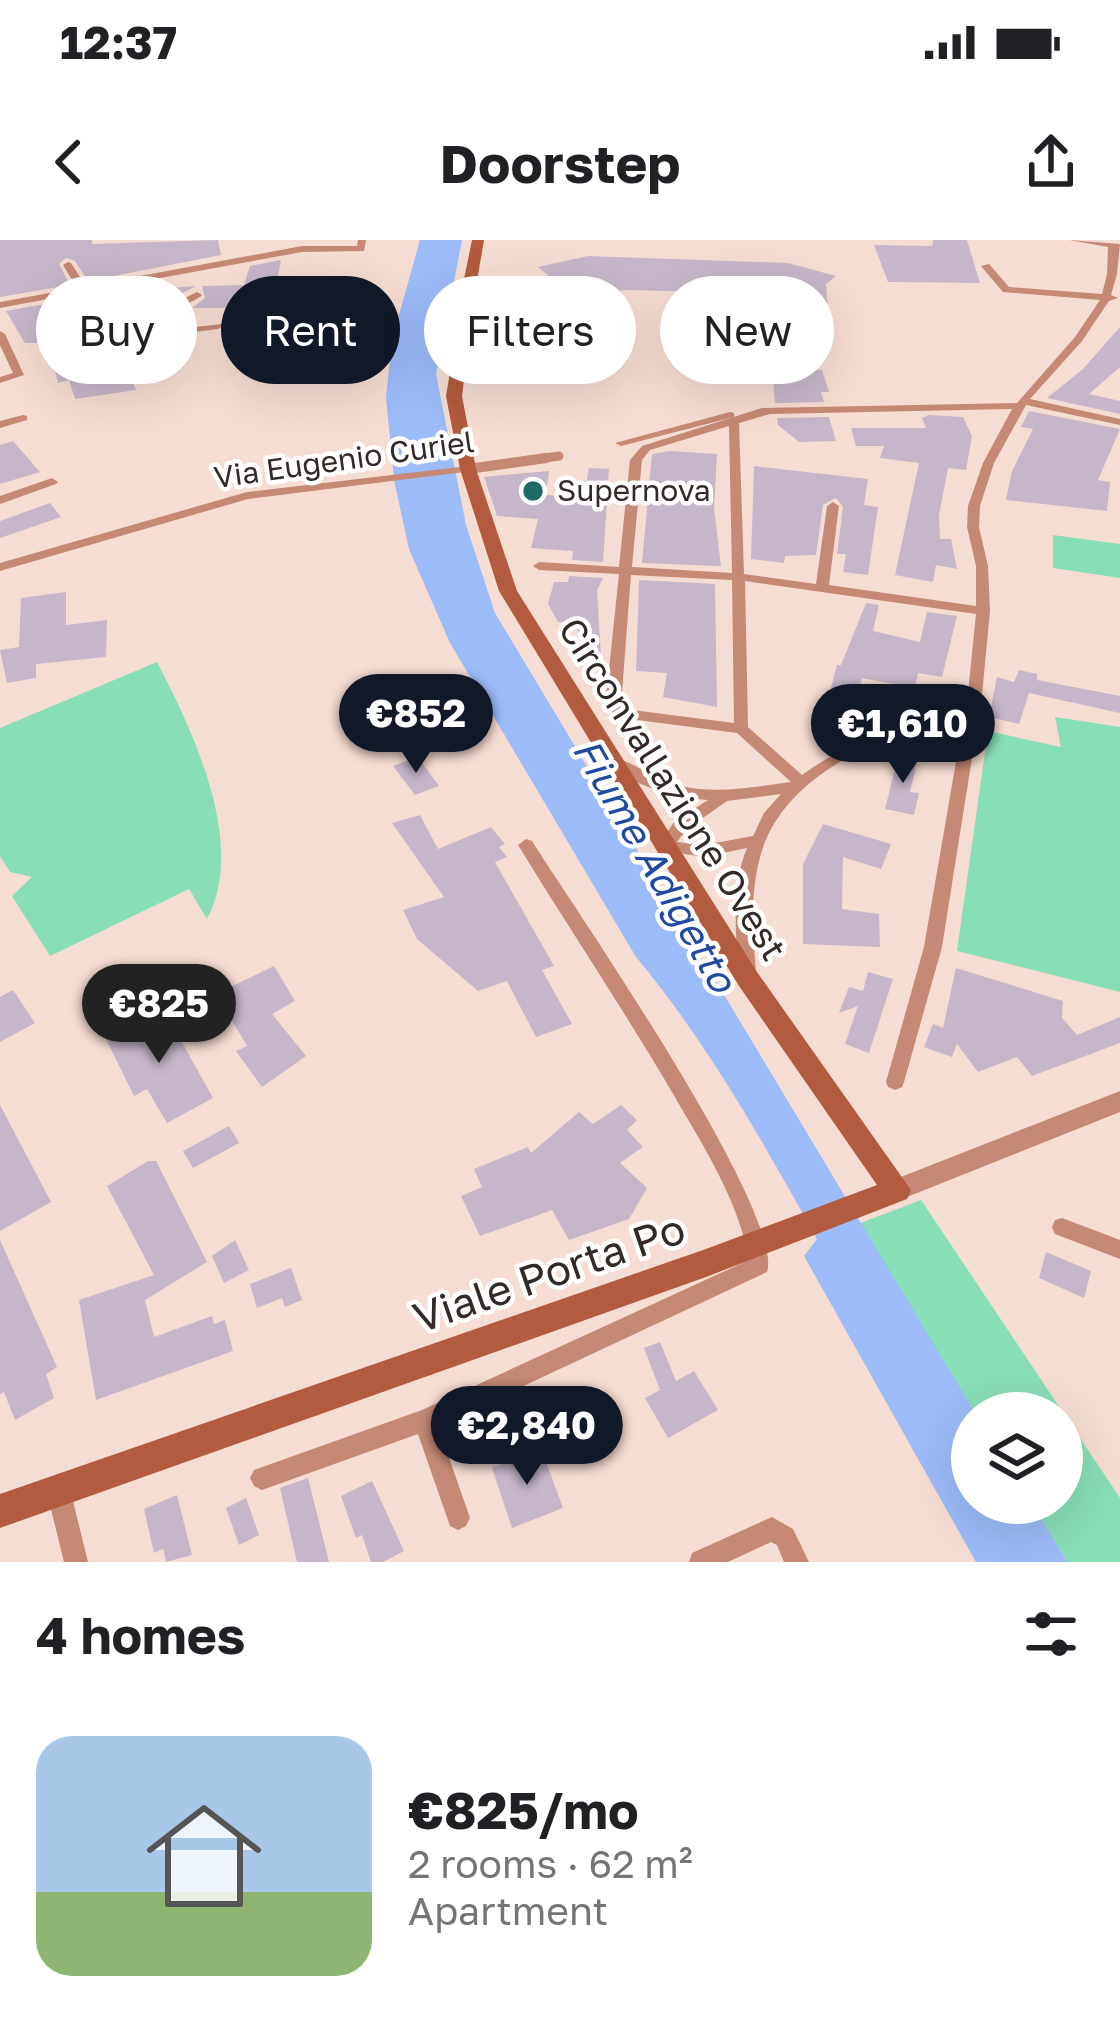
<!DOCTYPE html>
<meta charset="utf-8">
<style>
body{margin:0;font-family:"Golos Text",sans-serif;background:#f2f2f2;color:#202124;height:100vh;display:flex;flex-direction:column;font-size:45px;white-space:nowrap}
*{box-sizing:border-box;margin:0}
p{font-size:39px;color:#757577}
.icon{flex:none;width:66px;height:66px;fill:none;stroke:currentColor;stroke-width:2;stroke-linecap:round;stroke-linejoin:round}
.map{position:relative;height:1322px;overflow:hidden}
.panel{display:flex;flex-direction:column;background:#fff;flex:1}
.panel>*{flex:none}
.top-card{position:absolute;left:36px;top:36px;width:1050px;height:108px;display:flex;gap:24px}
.buttons{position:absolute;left:951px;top:1152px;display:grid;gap:24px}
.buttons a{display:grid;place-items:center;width:132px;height:132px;border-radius:50%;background:#fff;box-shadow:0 12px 48px #0002;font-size:60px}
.price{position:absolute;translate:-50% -102px;padding:0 27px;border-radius:42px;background:#111827;color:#fff;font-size:39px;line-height:78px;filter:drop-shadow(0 3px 6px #0008)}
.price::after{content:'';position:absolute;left:50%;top:72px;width:36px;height:27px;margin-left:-18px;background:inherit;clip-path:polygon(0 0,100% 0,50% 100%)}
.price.selected{background:#222;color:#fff}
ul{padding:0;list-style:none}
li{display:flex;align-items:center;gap:36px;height:300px;padding:0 36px}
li+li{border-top:3px solid #e0e0e0}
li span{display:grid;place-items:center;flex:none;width:336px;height:240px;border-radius:36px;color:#555}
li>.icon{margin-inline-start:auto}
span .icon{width:144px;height:144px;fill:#fffc;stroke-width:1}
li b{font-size:51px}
h2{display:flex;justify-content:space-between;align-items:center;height:144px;padding:0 36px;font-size:51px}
.tag{padding:0 42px;border-radius:54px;background:#fff;box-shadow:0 12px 48px #0002;font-size:42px;line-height:108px}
.tag.selected{background:#111827;color:#fff}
.status{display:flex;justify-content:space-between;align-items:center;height:84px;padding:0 60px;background:#fff;direction:ltr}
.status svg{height:33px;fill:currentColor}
header{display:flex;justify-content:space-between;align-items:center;height:156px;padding:0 36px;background:#fff;font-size:54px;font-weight:700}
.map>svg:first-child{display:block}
.green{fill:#87deb7}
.water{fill:#9bbbf9}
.building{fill:#c6b6c9}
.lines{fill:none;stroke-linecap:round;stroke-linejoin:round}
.pedestrian-far1{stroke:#c68975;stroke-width:9}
.pedestrian{stroke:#c68975;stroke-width:10}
.minor{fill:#c68975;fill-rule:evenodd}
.tertiary{fill:#c68975;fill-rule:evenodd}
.secondary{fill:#b35b3e;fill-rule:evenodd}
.poi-dot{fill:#1e6a67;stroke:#fff;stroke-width:4.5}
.labels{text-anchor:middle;stroke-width:9;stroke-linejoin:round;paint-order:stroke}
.far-street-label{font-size:30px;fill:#332926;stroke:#fff}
.far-poi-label{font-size:30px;fill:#332926;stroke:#fff;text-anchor:start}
.street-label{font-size:36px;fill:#332926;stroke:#fff}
.water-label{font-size:39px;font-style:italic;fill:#204aa1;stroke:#fff}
.near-street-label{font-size:42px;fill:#332926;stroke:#fff}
</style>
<div class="status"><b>12:37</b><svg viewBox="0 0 49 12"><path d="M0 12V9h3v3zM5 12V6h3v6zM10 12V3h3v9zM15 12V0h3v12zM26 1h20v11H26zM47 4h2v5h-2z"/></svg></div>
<header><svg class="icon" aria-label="back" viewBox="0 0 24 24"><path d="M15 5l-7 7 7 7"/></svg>Doorstep<svg class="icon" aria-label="share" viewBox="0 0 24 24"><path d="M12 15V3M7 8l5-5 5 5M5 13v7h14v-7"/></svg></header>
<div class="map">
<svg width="1120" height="1322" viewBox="0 0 1120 1322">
<rect width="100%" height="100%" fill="#f6ddd3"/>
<g class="green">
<path d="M1053 295 1120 304V338L1053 328Z"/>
<path d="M157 422C193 491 247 604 207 679L189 649 50 716 12 656 32 637 10 632 0 616V488Z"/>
<path d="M1055 477 1120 487V752L957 711 988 491 1061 507Z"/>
<path d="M921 960 1120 1258V1322H1068L1031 1263H1062V1173H975L858 984Z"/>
</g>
<path class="water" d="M420 0H462L436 134 466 285 495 373 975 1173 972 1263H1031L1068 1322H976L804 1016 817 999C763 902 707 802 636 717L450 403 409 309 394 240 386 157 392 100Z"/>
<g class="building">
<path d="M0 0H92V4L218 0 221 15 88 41 75 21 66 18 59 24 70 45 0 57Z"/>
<path d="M933 0H967L980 43 888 42 874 5 932 6Z"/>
<path d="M588 16 788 23 836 36 826 44 828 68 753 53 625 50 563 60 548 57 543 50 548 35 538 27Z"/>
<path d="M281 20 276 48H280L270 77 240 76 243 68H192L205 58 202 46 244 45 250 26Z"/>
<path d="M196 46 150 70 113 81 96 54Z"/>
<path d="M78 58 94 85 84 87 88 93 73 96 99 135 128 130 136 150 75 159 69 140 58 143 48 103H25L6 71Z"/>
<path d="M1120 87V127L1089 154 1120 161V174L1047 158 1083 129Z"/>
<path d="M772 129 822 130 829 152H821L824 162 775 163Z"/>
<path d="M1029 171 1120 189 1098 240 1110 242 1107 271 1006 260 1012 231 1033 189 1021 187Z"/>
<path d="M928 175 963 177 972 196 966 230 948 228 939 275 940 299H951L957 329 936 325 933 342 895 335 919 223 880 218 884 206H856L851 188H926L922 178Z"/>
<path d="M829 177 836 201 799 202 778 185 777 178Z"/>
<path d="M13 201 40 232 0 244V205Z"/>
<path d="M670 211 717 214 714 268 721 326 642 323 652 214Z"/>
<path d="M754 226 868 239 864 265 878 267 868 335 843 332 846 314H837L843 267 836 258 823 265 816 315 785 316 784 323 751 319Z"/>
<path d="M589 228 609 229 603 322 572 320 573 311 531 308 538 279 497 276 484 237 549 231 546 255 584 257Z"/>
<path d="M50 263 61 277 0 298V281Z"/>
<path d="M569 336 603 338 597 350 602 431 572 381 558 382 548 364 554 342H568Z"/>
<path d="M639 340 715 344 717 467 663 457 667 433 636 431Z"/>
<path d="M66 352V385L107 380 106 417 36 424V438L7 443 0 410 19 407 21 358Z"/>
<path d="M866 363 879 365 873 391 920 402 927 372 957 376 942 437 918 433 915 448 862 438 850 488 822 483 837 425H841Z"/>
<path d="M1019 430 1037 434V440L1120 456V473L1029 453 1019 484 989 477 997 437 1014 442Z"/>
<path d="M899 513 918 518 910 552 919 553 914 575 885 569Z"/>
<path d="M418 517 439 546 415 555 393 526Z"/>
<path d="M420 575 438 609 491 587 505 604 499 607 507 617 495 622 554 726 542 730 572 784 536 797 507 741 478 751 417 699 403 670 444 657 392 583Z"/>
<path d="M823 584 891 604 881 629 843 617 842 669 879 674 880 707 803 704V624Z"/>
<path d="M274 726 295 761 272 774 306 816 262 847 236 811 247 806 216 754Z"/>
<path d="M956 728 1063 761 1062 778 1077 795 1120 777V803L1032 836 1017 817 978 832 957 804 952 817 924 807 933 784 943 788Z"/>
<path d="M868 732 893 739 869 813 845 804 858 766 839 773 849 747 863 751Z"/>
<path d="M13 750 35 783 0 802V757Z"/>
<path d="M164 770 213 858 167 883 147 849 134 856 105 797Z"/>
<path d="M0 865 51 962 0 991Z"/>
<path d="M621 865 637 880 627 890 643 907 620 923 647 948 629 979 569 1000 552 970 480 996 461 956 482 947 474 929 528 907 531 913 579 872 593 884Z"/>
<path d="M229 886 239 903 193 928 183 911Z"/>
<path d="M148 921H156L207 1022 145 1060 154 1097 212 1076 214 1084 225 1080 233 1111 96 1160 79 1060 154 1035 107 946Z"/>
<path d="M0 1000 57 1127 46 1134 54 1158 15 1180 4 1152 0 1154Z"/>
<path d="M235 1000 249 1030 224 1043 212 1016Z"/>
<path d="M1046 1012 1091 1031 1084 1058 1039 1038Z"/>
<path d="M291 1028 302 1060 285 1067 282 1058 257 1068 250 1044Z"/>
<path d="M660 1102 676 1141 694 1131 718 1170 668 1198 645 1158 660 1150 644 1108Z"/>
<path d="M541 1208 563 1268 512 1288 492 1228Z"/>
<path d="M308 1238 329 1322H297L280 1248Z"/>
<path d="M372 1241 404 1311 383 1322H371L362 1295 356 1298 341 1256Z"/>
<path d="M177 1255 192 1315 166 1322 163 1309 154 1313 144 1269Z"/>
<path d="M246 1258 259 1295 239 1305 226 1268Z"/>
</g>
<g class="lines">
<path class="pedestrian-far1" d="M525 221 559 216"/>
<path class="pedestrian" d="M468 229 546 218"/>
<g class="minor">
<path d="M358 0H366L364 11 302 12 89 51 112 89 123 97 158 92 175 63 197 52 202 55 200 57 182 67 169 90 222 84 223 86 218 89 117 102 104 93 80 53 0 68V62L77 48 63 25 68 22 71 23 86 46 302 6H357Z"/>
<path d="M1069 0 1120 4 1117 34 1111 55 1118 58 1109 61 1082 101 1030 159 1120 179V185L1026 165 994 223 980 266 979 287 988 326 990 371 982 455 942 707 904 842 902 847 895 850 888 847 886 842 924 707 966 464C891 496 780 530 759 621 750 658 753 694 756 732L753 737H741L738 732C736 691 731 646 747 608L704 617 660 610 658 606 674 582 708 560C672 558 631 545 605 521L607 517C627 517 654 539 677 545 715 555 753 547 791 542L737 493 630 479 609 471 606 458 619 334 539 330 533 326 539 322 619 327 630 220 642 206 762 168 1017 163 1075 97 1100 60 1003 52 981 26 989 24 1009 47 1102 54 1107 34 1108 7ZM1012 169 983 223 968 266 967 287 976 326V366L829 345 839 266 833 262 827 266 816 344 744 334 739 183 770 174ZM729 186 732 333 632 327 642 220 650 210ZM631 335 732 340 734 483 632 470 621 465ZM745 341 976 374 968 453C911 477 852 499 802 535L748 487ZM781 554 764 573 753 596 704 605 677 602 686 590 727 561Z"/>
<path d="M0 91 5 94 24 135 0 143V137L13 133 0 105Z"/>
<path d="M730 172 734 173V177L621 206 615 203Z"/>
<path d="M23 175 27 176V180L0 188V181Z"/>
<path d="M468 226 474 229 472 231 248 259 0 331V323L247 252Z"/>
<path d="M52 238 58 242 56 244 0 264V256Z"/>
<path d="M526 599 532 601C573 666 786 973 767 1032L438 1186 470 1278 466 1286 458 1290 450 1286 418 1194 262 1250 254 1246 250 1238 254 1230 422 1170 749 1020C739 962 705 909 676 859 626 773 570 690 518 605Z"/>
<path d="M1062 978 1120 1000V1019L1055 994 1052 987 1055 980Z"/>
<path d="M58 1237 66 1241 70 1249 88 1322H64L46 1249 50 1241Z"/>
<path d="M772 1277 793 1289 809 1322H784L777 1305 771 1302 728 1322H689L692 1313Z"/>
</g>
<path class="tertiary" d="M1120 851V872L897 961 888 958 884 950 888 942Z"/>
<path class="secondary" d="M472 0H484L466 105 488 103 508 108 516 123 480 137 465 131 462 156 476 229 517 351 757 732 911 950 907 959 706 1037 0 1288V1254L706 1009 877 945 739 746 499 351 460 229 446 156 451 126 447 122ZM488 111 497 114 500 121 481 127 464 120 468 114Z"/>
</g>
<circle class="poi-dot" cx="533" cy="251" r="12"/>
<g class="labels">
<g class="far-street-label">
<text transform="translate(344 220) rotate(-8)" y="10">Via Eugenio Curiel</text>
</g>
<g class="far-poi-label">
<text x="557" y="261">Supernova</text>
</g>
<g class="street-label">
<text transform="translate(673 549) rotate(58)" y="13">Circonvallazione Ovest</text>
</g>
<g class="water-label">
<text transform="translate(655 625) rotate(60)" y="14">Fiume Adigetto</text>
</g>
<g class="near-street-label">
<text transform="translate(549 1033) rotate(-19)" y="15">Viale Porta Po</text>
</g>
</g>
</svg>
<div class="buttons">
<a><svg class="icon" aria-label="layers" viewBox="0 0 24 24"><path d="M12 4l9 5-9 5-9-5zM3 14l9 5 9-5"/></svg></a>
</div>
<b class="price" style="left:416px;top:536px">€852</b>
<b class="price" style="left:903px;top:546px">€1,610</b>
<b class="price selected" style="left:159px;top:826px">€825</b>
<b class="price" style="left:527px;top:1248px">€2,840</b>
<div class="top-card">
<a class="tag">Buy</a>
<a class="tag selected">Rent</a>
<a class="tag">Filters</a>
<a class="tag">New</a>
</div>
</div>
<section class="panel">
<h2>4 homes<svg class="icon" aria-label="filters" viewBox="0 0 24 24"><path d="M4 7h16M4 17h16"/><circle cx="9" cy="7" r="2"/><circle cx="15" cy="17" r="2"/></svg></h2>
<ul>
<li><span style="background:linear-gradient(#a9c7e8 65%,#8fb573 0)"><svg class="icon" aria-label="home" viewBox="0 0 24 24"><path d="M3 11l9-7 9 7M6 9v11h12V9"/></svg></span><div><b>€825/mo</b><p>2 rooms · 62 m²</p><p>Apartment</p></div></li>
</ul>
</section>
